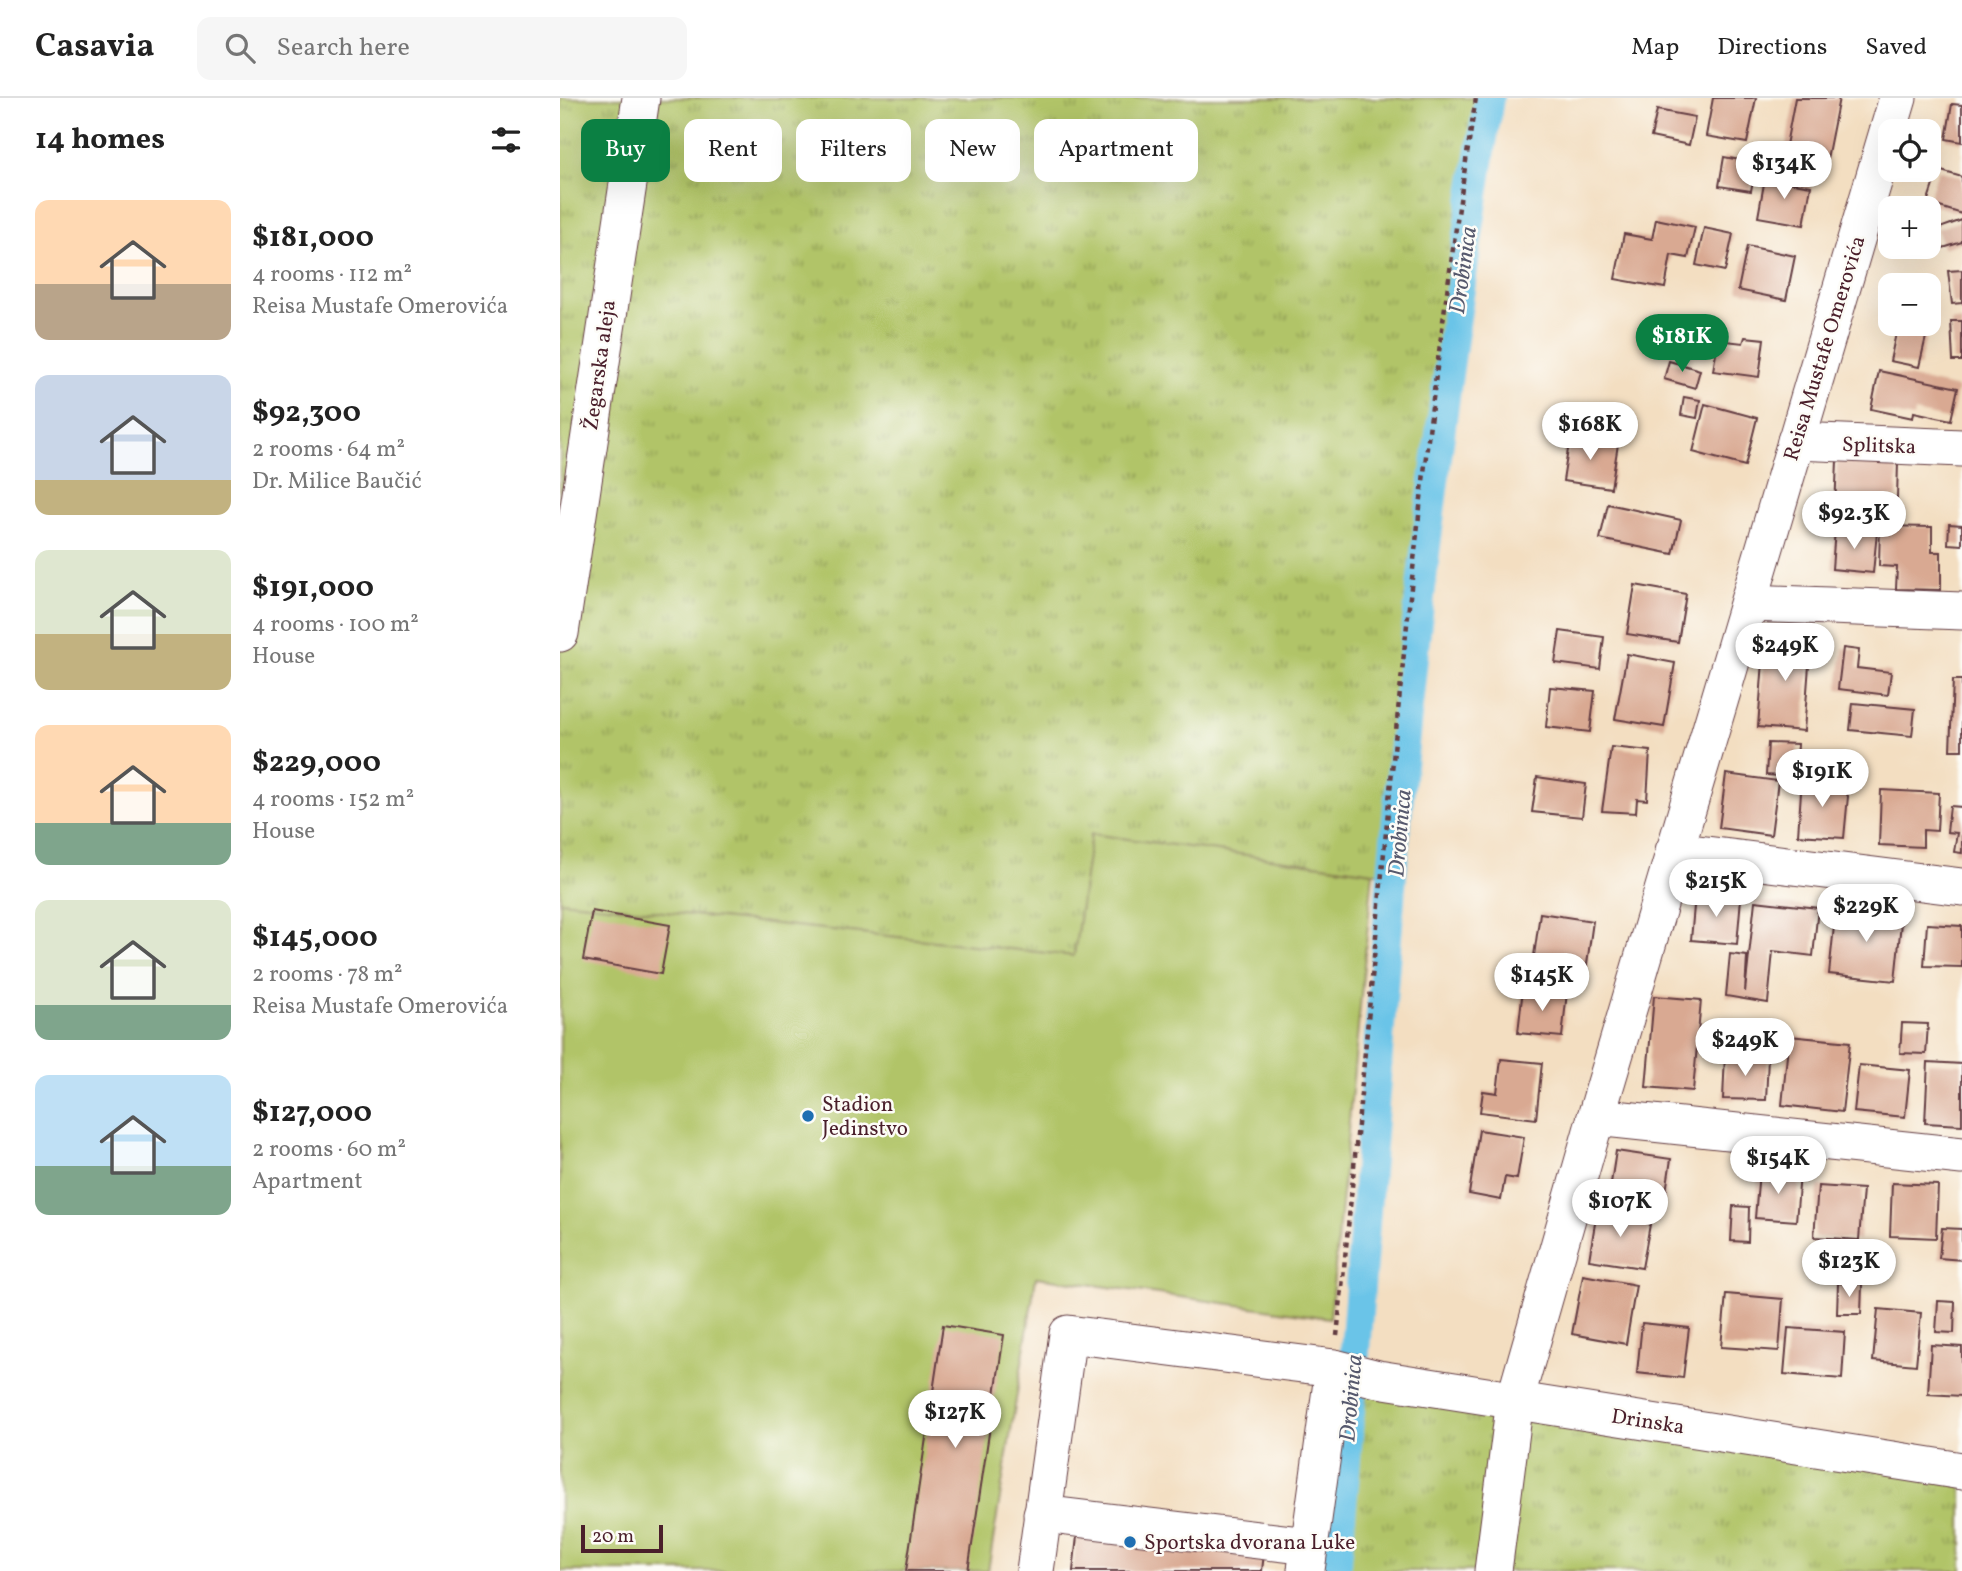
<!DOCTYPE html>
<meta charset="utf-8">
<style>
body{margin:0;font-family:Vollkorn,serif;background:#f6f6f6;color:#222;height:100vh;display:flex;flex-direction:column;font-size:26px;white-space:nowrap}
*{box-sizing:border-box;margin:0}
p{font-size:23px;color:#767676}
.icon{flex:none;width:38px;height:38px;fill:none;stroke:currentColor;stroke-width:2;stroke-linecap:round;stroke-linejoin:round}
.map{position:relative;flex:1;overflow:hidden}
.sheet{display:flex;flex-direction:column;background:#fff;width:560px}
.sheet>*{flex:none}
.banner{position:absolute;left:21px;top:21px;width:665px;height:63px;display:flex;gap:14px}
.tools{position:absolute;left:1318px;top:21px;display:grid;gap:14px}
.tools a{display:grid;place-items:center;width:63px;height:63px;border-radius:14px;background:#fff;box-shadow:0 7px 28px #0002;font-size:35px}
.scale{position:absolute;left:21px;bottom:18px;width:82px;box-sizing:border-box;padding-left:7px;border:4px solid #4a1f2b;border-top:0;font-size:19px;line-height:24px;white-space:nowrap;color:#4a1f2b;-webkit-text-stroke:5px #fdfcf7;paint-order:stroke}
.price{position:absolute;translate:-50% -60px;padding:0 16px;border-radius:24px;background:#fff;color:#222;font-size:23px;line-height:46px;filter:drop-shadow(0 2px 4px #0008)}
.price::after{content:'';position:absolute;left:50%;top:42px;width:21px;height:16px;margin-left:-10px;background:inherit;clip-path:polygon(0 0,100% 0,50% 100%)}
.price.on{background:#0b8043;color:#fff}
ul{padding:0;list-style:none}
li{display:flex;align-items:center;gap:21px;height:175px;padding:0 35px}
li span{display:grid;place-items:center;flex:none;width:196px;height:140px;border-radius:14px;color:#555}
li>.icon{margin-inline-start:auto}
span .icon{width:84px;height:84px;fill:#fffc;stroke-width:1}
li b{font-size:30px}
h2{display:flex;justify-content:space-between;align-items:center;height:84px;padding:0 35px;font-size:30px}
.chip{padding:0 24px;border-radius:14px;background:#fff;box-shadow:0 7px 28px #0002;font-size:24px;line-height:63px}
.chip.on{background:#0b8043;color:#fff}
header{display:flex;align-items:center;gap:42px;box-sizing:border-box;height:98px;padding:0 35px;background:#fff;border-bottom:2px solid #e0e0e0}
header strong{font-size:33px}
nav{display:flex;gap:38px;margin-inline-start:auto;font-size:24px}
.search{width:490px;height:63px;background:#f6f6f6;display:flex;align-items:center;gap:18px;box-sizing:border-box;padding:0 24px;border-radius:14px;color:#767676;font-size:26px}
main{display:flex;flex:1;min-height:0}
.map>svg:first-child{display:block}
.grass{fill:url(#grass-tufts);stroke:#7e724a;stroke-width:2}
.garden{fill:#b1c468;stroke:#7e724a;stroke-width:2}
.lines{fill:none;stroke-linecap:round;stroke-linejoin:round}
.canal{stroke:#6bc4e8;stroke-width:30}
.building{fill:#d9a992}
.minor-casing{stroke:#633c42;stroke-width:39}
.path{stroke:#633c42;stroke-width:4.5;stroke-dasharray:5 5;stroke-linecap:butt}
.minor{stroke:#fff;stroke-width:37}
.poi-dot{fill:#1f6fb2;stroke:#fdfcf7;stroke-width:2.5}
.labels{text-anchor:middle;stroke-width:5;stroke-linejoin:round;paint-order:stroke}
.street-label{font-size:21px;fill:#4a1f2b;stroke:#fdfcf7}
.poi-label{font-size:21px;fill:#4a1f2b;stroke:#fdfcf7;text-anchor:start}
.water-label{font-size:23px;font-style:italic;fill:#56596d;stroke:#fdfcf7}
</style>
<header>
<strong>Casavia</strong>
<div class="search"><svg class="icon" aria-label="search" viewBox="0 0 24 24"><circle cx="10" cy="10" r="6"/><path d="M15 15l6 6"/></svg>Search here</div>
<nav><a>Map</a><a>Directions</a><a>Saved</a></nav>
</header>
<main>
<section class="sheet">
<h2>14 homes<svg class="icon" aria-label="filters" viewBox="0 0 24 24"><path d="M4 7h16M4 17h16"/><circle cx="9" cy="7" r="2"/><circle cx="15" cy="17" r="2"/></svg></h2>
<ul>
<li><span style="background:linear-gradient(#ffd9b3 60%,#b9a48a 0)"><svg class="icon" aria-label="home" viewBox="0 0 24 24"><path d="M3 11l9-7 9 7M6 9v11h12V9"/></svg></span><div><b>$181,000</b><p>4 rooms · 112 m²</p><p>Reisa Mustafe Omerovića</p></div></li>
<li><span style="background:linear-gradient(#c9d6e8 75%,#c2b280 0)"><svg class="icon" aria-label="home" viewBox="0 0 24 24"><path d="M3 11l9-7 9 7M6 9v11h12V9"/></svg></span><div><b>$92,300</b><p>2 rooms · 64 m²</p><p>Dr. Milice Baučić</p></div></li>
<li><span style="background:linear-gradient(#dfe7d0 60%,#c2b280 0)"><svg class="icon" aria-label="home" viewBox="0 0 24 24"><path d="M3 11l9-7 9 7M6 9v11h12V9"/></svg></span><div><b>$191,000</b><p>4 rooms · 100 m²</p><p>House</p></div></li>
<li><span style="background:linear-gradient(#ffd9b3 70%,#7fa58c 0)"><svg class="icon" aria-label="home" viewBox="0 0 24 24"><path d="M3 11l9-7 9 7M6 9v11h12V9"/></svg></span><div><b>$229,000</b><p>4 rooms · 152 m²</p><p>House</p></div></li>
<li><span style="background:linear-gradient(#dfe7d0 75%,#7fa58c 0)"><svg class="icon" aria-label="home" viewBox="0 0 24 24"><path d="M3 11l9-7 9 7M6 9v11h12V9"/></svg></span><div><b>$145,000</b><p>2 rooms · 78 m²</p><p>Reisa Mustafe Omerovića</p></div></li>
<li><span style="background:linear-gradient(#bfe0f5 65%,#7fa58c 0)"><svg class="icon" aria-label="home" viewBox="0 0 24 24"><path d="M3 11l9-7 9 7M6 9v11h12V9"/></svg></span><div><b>$127,000</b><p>2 rooms · 60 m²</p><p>Apartment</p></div></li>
</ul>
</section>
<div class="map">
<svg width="1402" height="1473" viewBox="0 0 1402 1473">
<defs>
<pattern id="grass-tufts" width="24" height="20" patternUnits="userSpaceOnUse" patternTransform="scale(1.75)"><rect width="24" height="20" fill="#b1c468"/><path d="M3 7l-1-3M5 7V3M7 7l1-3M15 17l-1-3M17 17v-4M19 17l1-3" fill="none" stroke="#929f56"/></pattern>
</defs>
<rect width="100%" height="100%" fill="#fdfcf7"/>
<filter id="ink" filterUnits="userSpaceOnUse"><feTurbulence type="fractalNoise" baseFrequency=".0143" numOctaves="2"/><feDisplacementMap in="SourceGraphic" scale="14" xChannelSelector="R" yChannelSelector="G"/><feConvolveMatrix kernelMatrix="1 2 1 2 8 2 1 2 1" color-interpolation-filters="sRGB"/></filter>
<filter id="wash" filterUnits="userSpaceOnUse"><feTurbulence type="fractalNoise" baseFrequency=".00686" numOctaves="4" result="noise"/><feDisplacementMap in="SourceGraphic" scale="28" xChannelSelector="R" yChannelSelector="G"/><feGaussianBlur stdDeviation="1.57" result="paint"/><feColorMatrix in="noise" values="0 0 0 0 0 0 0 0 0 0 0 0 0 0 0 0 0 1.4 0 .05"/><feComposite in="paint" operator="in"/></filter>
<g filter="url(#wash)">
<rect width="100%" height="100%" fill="#f3dec1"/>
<g class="grass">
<path d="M0 0H929C891 258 858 515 832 774H813L531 736 514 858 0 803Z"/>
<path d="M818 1281 1402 1373V1473H776L792 1307Z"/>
</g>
<path class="garden" d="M531 736 813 774 770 1220 476 1179 428 1473H0V803L514 858Z"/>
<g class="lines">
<path class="canal" d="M776 1473C798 1241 813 1008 832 776 854 516 888 257 929 0"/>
</g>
<g id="blocks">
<g class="building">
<path d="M1153 0H1196L1187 45 1146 38Z"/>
<path d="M1235 0H1279L1265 71 1223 63Z"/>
<path d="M1392 6 1402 7V44L1386 41Z"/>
<path d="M1097 12 1135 19 1129 47 1091 39Z"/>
<path d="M1164 59 1196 65 1191 93 1159 88Z"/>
<path d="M1378 72 1402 79V116L1367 105Z"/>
<path d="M1205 80 1251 88 1244 127 1198 119Z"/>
<path d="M1096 121 1135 129 1128 160 1111 157 1105 190 1055 181 1064 136 1092 141Z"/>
<path d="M1402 122V144L1383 150 1377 131Z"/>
<path d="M1144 130 1173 136 1165 173 1136 167Z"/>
<path d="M1187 148 1235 158 1226 202 1178 192Z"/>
<path d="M1402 172V205L1392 206 1388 173Z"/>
<path d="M1391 223H1402V263H1393Z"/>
<path d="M1338 226H1369L1359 269 1330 263Z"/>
<path d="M1185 239 1204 241 1199 279 1153 273 1158 242 1183 245Z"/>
<path d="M1109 263 1140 272 1135 290 1104 281Z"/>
<path d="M1319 273 1398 290 1391 322 1354 314 1353 320 1311 311Z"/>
<path d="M1124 299 1140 302 1137 320 1121 317Z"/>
<path d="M1145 306 1197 320 1185 368 1133 354Z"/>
<path d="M1010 339 1058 346 1051 390 1003 383Z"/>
<path d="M1277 362 1338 364 1337 400 1324 399 1323 414 1275 412Z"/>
<path d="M1048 406 1121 422 1113 456 1040 441Z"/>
<path d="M1389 426 1402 427V447L1388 446Z"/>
<path d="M1320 428 1372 429V454H1381V492L1336 491 1337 469 1319 468Z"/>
<path d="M1275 431 1317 434 1313 475 1272 471Z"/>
<path d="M1075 487 1126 496 1118 544 1067 536Z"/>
<path d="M1000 533 1044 539 1040 571 995 565Z"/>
<path d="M1205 537 1251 541 1244 633 1198 629Z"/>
<path d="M1283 550 1299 552 1297 570 1331 574 1328 597 1278 591Z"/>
<path d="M1067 556 1115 565 1104 629 1055 621Z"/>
<path d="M1393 582H1402V652H1390Z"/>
<path d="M990 589 1035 593 1030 634 986 629Z"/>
<path d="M1293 605 1355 611 1352 638 1290 632Z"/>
<path d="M1208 645 1238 646 1236 679 1206 677Z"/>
<path d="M1051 649 1090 653 1087 702 1077 701 1076 715 1042 713Z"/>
<path d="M1166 676 1218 683 1211 737 1159 730Z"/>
<path d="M977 679 1026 686 1022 719 972 714Z"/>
<path d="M1242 680 1275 682 1288 698 1284 740 1238 737Z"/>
<path d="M1321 692 1379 695 1377 733 1363 732V749L1319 747Z"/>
<path d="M1390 708 1402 709V755L1394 754 1397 735 1387 734Z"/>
<path d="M1135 797 1181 800 1177 846 1131 842Z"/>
<path d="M1195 803 1258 810 1253 858 1213 853 1208 905 1166 898 1170 856 1187 858 1185 894Z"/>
<path d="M1276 809 1342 815 1335 883 1269 876Z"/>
<path d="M32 813 110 827 101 876 23 862Z"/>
<path d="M980 815 1033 823 1026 873 973 865Z"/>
<path d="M1367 826 1402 828V869L1364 868Z"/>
<path d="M963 890 1007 894 1002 939 958 935Z"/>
<path d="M1094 898 1141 902 1133 993 1086 989Z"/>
<path d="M1342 925 1368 926 1366 956 1340 955Z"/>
<path d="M1229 938 1290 944 1282 1014 1222 1007Z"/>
<path d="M1165 957 1208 960 1206 1002 1163 1001Z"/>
<path d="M941 961 982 965 976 1021 920 1014 923 993 937 995Z"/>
<path d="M1368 964 1402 966V1027L1365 1025Z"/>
<path d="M1299 967 1350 972 1345 1019 1294 1014Z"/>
<path d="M919 1032 964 1039 957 1081 945 1079 941 1102 909 1096Z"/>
<path d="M1056 1053 1111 1061 1104 1107 1049 1098Z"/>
<path d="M1199 1073 1240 1076 1236 1123 1195 1120Z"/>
<path d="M1332 1085 1378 1087 1376 1140 1330 1138Z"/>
<path d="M1258 1088 1303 1091 1299 1142 1254 1139Z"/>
<path d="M1173 1108 1189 1109 1188 1144 1171 1143Z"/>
<path d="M1037 1113 1091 1121 1082 1170 1029 1162Z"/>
<path d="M1382 1130 1402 1131V1162L1379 1160Z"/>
<path d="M1023 1177 1076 1187 1066 1246 1012 1236Z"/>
<path d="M1278 1185 1302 1186 1301 1216H1277Z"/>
<path d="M1166 1196 1223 1201 1219 1253 1161 1249Z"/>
<path d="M1378 1203 1395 1204 1394 1235 1376 1234Z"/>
<path d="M1318 1211 1361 1215 1356 1267 1313 1263Z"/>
<path d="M1082 1225 1129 1230 1123 1280 1077 1275Z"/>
<path d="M383 1227 444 1237 408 1473H346Z"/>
<path d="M1228 1230 1285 1234 1282 1281 1224 1276Z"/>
<path d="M1371 1247 1402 1249V1298L1368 1296Z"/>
<path d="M518 1430 704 1455 702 1473H513Z"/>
</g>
</g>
</g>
<g filter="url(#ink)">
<use href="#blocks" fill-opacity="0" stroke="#633c42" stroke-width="2"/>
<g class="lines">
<g class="minor-casing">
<g id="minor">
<path d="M1236 343 1402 350"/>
<path d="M1189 505 1402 513"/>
<path d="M0 535 81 0"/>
<path d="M1114 753 1402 789"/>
<path d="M1036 1019 1402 1058"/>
<path d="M482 1416 749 1448"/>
<path d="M746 1472 774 1270"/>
<path d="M475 1473 508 1236 774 1270 818 1281 1402 1373"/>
<path d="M933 1473 955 1302 1036 1019 1338 0"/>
</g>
</g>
<path class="path" d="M777 1238C820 825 849 410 916 0"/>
<use href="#minor" class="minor"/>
</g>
</g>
<g class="poi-dot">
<circle cx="248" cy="1018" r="7"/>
<circle cx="570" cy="1444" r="7"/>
</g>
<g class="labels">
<g class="street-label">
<text transform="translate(1264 250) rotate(-73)" y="7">Reisa Mustafe Omerovića</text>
<text transform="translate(39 267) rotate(-82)" y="7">Žegarska aleja</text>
<text transform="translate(1319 347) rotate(2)" y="7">Splitska</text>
<text transform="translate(1088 1323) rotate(9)" y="7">Drinska</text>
</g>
<g class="poi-label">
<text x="262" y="1013">Stadion<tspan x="262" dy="24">Jedinstvo</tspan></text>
<text x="584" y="1451">Sportska dvorana Luke</text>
</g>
<g class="water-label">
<text transform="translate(902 172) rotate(-82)" y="8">Drobinica</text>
<text transform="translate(839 735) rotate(-85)" y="8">Drobinica</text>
<text transform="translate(790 1300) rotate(-85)" y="8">Drobinica</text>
</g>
</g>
</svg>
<div class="tools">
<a><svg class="icon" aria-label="locate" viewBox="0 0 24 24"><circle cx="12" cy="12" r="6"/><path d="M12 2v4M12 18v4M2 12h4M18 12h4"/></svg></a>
<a>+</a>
<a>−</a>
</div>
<div class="scale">20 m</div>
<b class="price" style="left:1224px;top:103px">$134K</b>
<b class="price on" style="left:1122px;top:276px">$181K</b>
<b class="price" style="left:1030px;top:364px">$168K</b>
<b class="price" style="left:1294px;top:453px">$92.3K</b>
<b class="price" style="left:1225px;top:585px">$249K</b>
<b class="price" style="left:1262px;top:711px">$191K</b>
<b class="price" style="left:1156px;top:821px">$215K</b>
<b class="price" style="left:1306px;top:846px">$229K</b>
<b class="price" style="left:982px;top:915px">$145K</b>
<b class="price" style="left:1185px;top:980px">$249K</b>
<b class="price" style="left:1218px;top:1098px">$154K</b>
<b class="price" style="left:1060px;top:1141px">$107K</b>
<b class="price" style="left:1289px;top:1201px">$123K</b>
<b class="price" style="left:395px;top:1352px">$127K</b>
<div class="banner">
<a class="chip on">Buy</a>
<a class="chip">Rent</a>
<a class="chip">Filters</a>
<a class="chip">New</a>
<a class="chip">Apartment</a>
</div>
</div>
</main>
